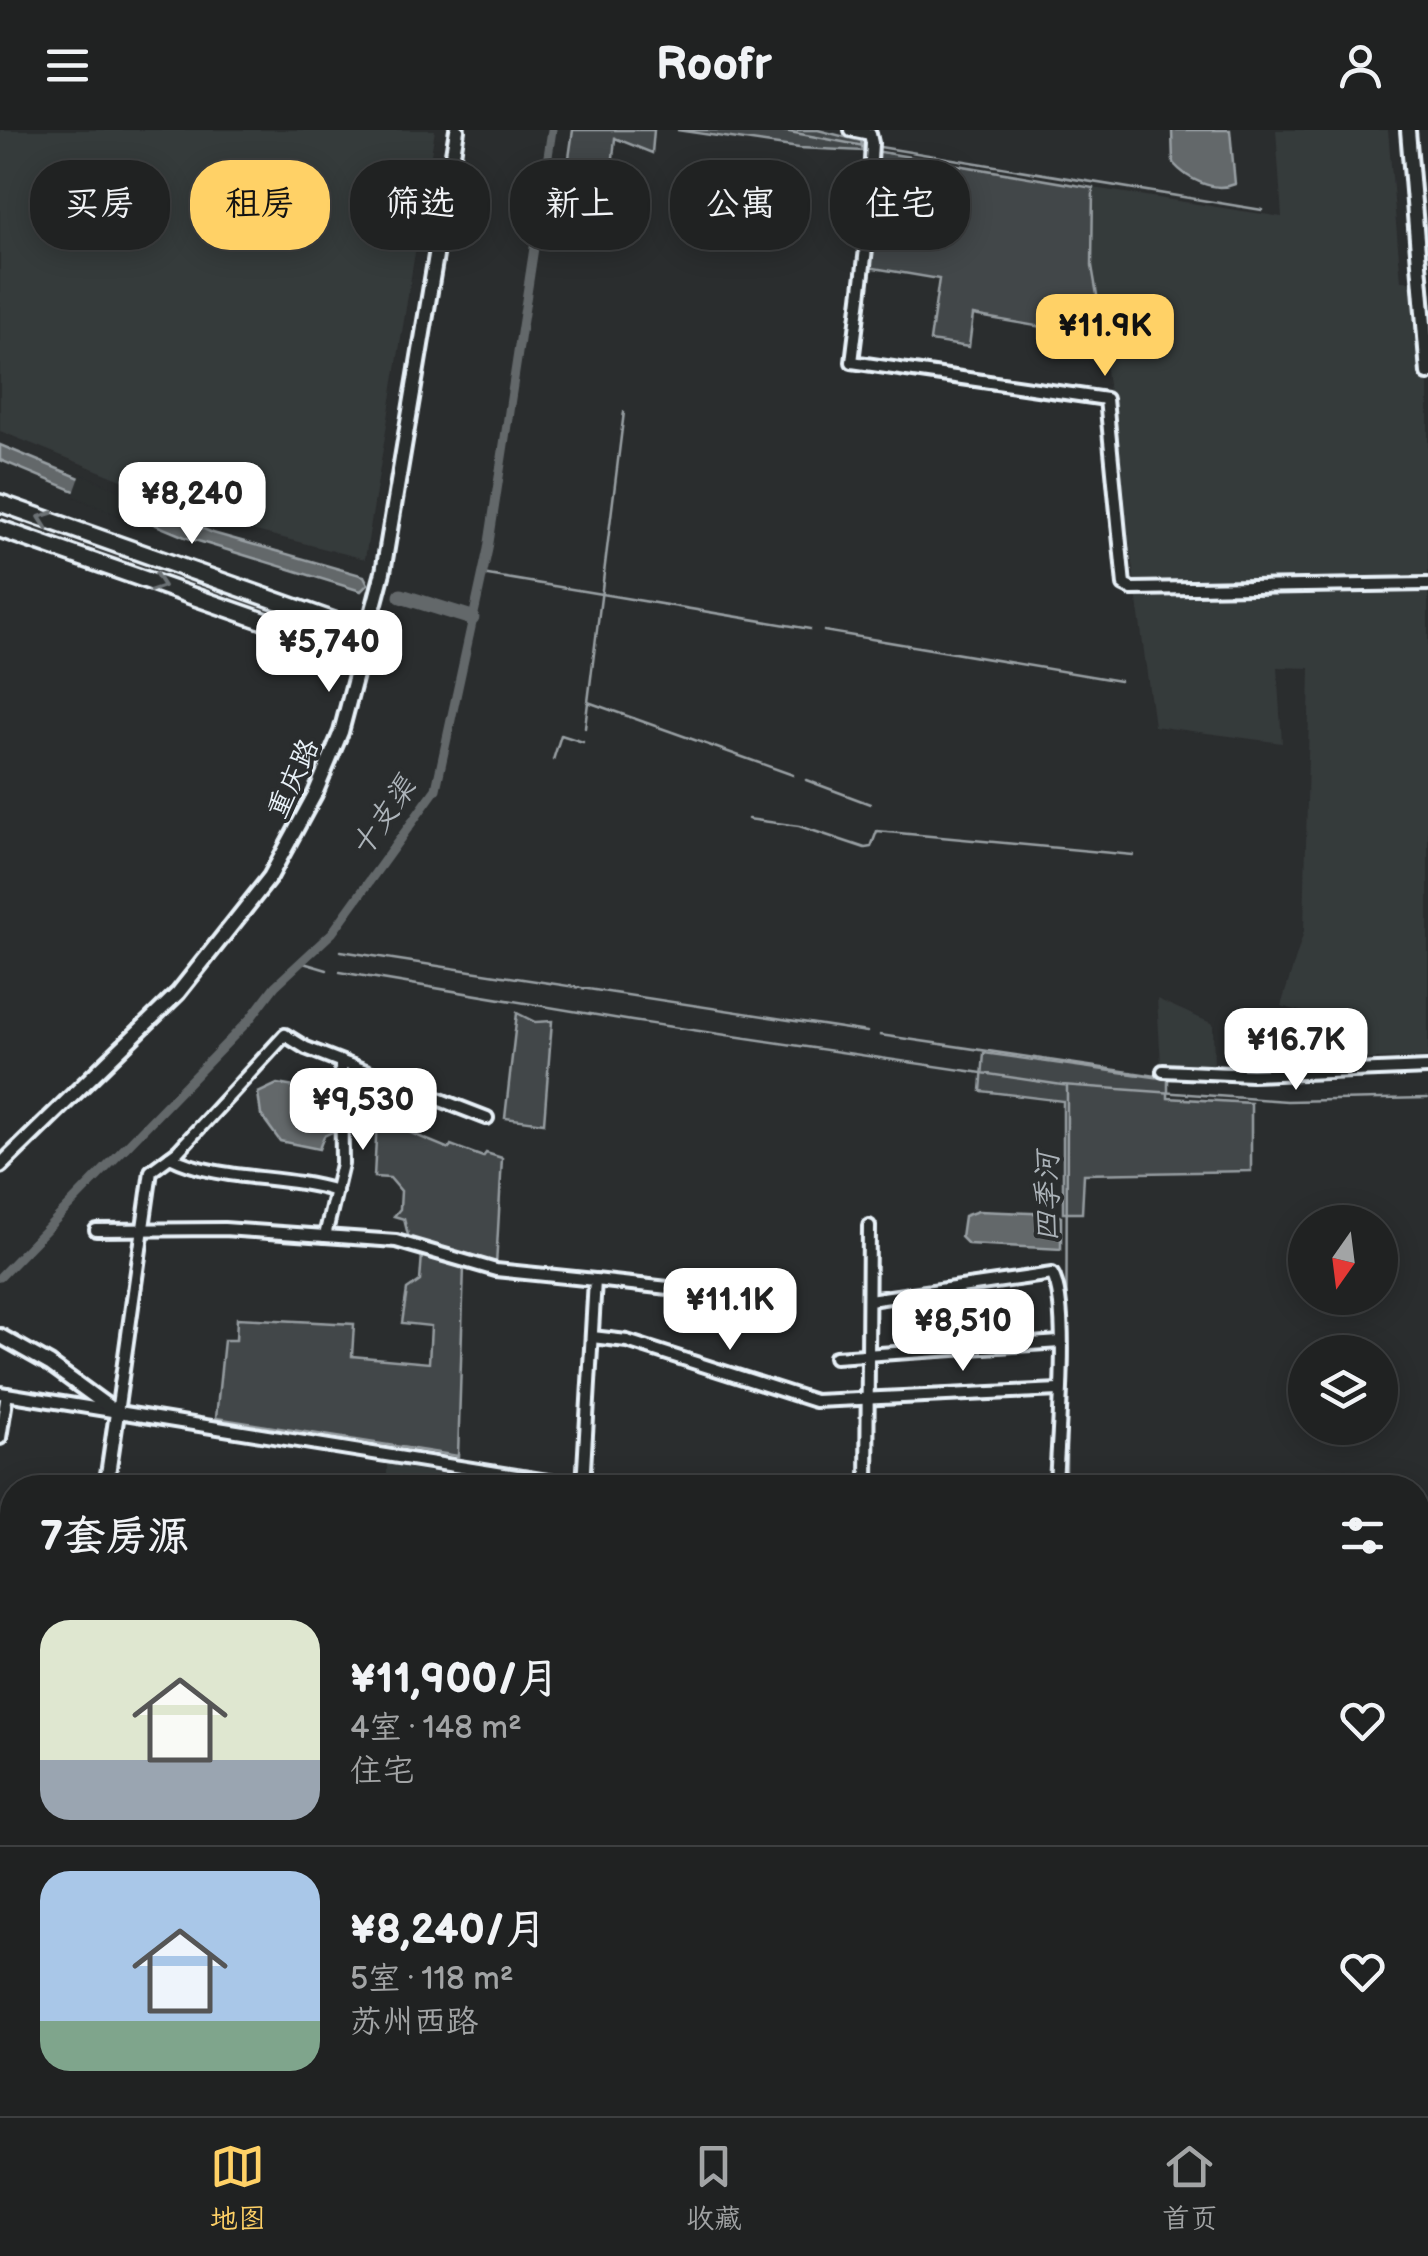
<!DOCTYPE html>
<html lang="zh">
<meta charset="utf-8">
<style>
body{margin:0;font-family:"Balsamiq Sans","LXGW WenKai TC",sans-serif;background:#282a2a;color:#f1f3f6;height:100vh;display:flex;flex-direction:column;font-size:38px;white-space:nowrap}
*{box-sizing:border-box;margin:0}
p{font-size:32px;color:#a2a4a5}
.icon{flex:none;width:55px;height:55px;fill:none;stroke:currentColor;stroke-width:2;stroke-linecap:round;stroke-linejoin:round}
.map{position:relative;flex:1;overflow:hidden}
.details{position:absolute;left:0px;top:1345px;width:1430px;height:642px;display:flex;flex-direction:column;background:#202222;border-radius:40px 40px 0 0;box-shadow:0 5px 25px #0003,0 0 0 2px #3d3f40}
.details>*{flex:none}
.guide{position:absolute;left:30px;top:30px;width:1370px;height:90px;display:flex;gap:20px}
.needle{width:65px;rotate:194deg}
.controls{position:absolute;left:1288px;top:1075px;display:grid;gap:20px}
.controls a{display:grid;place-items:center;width:110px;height:110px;border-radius:50%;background:#202222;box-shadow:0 5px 25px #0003,0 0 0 2px #3d3f40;font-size:50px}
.price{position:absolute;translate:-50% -85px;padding:0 22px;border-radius:20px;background:#fff;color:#222;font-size:32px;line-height:65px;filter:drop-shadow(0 2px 5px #0008)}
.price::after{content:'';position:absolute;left:50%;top:60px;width:30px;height:22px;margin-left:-15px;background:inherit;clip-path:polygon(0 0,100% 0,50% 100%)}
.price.current{background:#ffd166;color:#111}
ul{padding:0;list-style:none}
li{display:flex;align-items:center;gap:30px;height:250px;padding:0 40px}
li+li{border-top:2px solid #3d3f40}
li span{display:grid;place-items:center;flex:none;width:280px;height:200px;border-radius:30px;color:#555}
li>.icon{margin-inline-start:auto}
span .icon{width:120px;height:120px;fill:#fffc;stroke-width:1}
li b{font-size:42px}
h2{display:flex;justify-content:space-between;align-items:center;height:120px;padding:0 40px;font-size:42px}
.pill{padding:0 35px;border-radius:40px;background:#202222;box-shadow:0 5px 25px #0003,0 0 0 2px #3d3f40;font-size:35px;line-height:90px}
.pill.current{background:#ffd166;color:#111}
header{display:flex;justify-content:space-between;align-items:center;height:130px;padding:0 40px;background:#202222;font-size:45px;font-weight:700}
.tab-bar{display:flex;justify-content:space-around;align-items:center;height:140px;border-top:2px solid #3d3f40;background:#202222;font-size:28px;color:#a2a4a5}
.tab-bar a{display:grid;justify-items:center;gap:5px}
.tab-bar .current{color:#ffd166}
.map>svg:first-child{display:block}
.built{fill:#363a3b}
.green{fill:#424648;stroke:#959ca0;stroke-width:2.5}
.water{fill:#63686b;stroke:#989fa3;stroke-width:2.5}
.pier{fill:#2a2d2e}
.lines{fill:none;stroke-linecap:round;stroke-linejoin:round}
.stream{stroke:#989fa3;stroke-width:2.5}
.canal{stroke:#63686b;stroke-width:9}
.river{stroke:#63686b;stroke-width:15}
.minor-casing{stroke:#e8f1f8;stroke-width:18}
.tertiary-casing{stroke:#e8f1f8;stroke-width:20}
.secondary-casing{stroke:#e8f1f8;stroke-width:22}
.primary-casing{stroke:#e8f1f8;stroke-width:25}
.minor{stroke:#2a2d2e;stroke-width:10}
.tertiary{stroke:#2a2d2e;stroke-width:12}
.secondary{stroke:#2a2d2e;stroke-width:15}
.primary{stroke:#2a2d2e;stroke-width:18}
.oneway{stroke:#6c7275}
.labels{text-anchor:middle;stroke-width:8;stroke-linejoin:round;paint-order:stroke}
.street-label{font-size:28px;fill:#e8f1f8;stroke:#2a2d2e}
.water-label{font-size:30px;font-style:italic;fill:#acb3b9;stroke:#2a2d2e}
</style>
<header><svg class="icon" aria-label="menu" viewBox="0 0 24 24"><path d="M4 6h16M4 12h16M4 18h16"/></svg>Roofr<svg class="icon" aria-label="person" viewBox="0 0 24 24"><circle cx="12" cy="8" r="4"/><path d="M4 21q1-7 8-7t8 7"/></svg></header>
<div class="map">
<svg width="1428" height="1986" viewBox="0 0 1428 1986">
<rect width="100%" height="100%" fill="#2a2d2e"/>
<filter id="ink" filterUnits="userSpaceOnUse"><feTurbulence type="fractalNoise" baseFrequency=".01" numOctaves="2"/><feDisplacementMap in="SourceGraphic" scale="20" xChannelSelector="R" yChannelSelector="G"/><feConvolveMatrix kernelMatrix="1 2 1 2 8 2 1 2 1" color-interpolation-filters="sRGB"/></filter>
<g filter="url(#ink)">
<g class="built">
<path d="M0 0H435L365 429 236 396 0 301Z"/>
<path d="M1276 0H1388L1401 151 1428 152V928L1330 930 1334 890 1281 876 1304 801 1310 538 1277 537 1282 613 1154 596 1092 136 1093 58 1282 87Z"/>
<path d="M1157 869 1213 894 1214 938 1161 934Z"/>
<path d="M387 1334 509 1357H387Z"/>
<rect x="286" y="1975" width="398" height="11"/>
</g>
<g class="green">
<path d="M573 0H654L652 23 615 8 610 57 597 55 594 40 568 35Z"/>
<path d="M677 0H818L861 11 863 21 799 18Z"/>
<path d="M875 21 1093 58 1092 136 1105 212 1054 208 1053 199 973 185 969 217 930 211 939 149 868 137Z"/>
<path d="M517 883 535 892 552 891 544 993 505 988Z"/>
<path d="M984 923 1168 949V968L1251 973V1041L1084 1044 1082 1083H1063V971L981 961Z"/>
<path d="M377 989 449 1019 451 1015 483 1027 486 1023 502 1028 496 1136 409 1109 404 1089 394 1086 400 1079 401 1061 390 1048 374 1047Z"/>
<path d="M422 1124 464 1136 458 1326 216 1288 224 1210H236L237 1188 354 1194 352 1226 429 1233 431 1196 402 1193 407 1160 420 1151Z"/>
</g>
<g class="water">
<path d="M1230 0 1235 54C1214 63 1187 49 1173 33L1172 0Z"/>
<path d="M0 315 213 403 364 446 368 454 361 461 185 407 0 330Z"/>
<path d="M277 954 307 959 313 975 331 982 336 1000 324 1006 319 1019 280 1011 261 985 258 963Z"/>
<path d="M978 1081 1055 1084 1061 1087V1119L968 1114 961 1107 964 1086Z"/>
</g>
<path class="pier" d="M81 344 143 370 134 392 73 366Z"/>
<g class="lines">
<g class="stream">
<path d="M779 0 864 16"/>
<path d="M880 17 1262 80"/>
<path d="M482 444 810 499"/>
<path d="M824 501 1120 551"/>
<path d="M588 572 624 282"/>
<path d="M585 598 588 572 793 645"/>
<path d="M553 630 561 605 583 612"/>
<path d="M806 650 870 674"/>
<path d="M748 689 799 696 865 718 871 717 877 701 1133 725"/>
<path d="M341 821 867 902"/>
<path d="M300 832 327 840"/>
<path d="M340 842 632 891 1062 955 1287 971 1428 968"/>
<path d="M880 905 1163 947"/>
<path d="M1203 951 1259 950"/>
<path d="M123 1289 462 1344"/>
<path d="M478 1347 545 1358"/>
<path d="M1066 1358 1067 956"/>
<path d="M1418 1552 1428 1553"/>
<path d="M0 1708 12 1709"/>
</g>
<path class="canal" d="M0 1147 250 889 275 856 332 803 436 659 488 419 552 0"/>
<path class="river" d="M401 466 472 488"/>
<g class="minor-casing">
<g id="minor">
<path d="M851 0 870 4 872 13 866 119 852 232 1106 269 1124 455 1132 459 1428 454"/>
<path d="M1163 941 1252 945 1428 938"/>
<path d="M170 1027C220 1052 282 1044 336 1061"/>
<path d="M96 1100 224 1099 396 1111 496 1140 595 1150 583 1356"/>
<path d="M325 1106 342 1034 341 932"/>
<path d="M595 1150 714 1163"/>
<path d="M869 1170 1052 1144C1071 1173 1057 1315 1056 1358"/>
<path d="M592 1207 627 1211 815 1271 1059 1260"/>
<path d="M835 1227 1060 1212"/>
<path d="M0 1263 591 1358"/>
<path d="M117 1283 151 1041 178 1021 285 905 306 918 487 988"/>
<path d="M0 1308 7 1264"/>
<path d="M470 1358V1339"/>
<path d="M867 1358 869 1096"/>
<path d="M0 1490 12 1493"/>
<path d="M1418 1490 1428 1492"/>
<path d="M694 1975V1986"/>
<path d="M941 1975 943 1986"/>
</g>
</g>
<g class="tertiary-casing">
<g id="tertiary">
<path d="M1408 0 1428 243"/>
<path d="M0 1036 178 863 270 747 315 664 341 602 383 442 457 0"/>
<path d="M0 1206 50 1234 117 1283 106 1358"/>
<path d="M10 1986 12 1969"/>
</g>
</g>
<g class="secondary-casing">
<g id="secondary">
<path d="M0 373 368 503"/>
<path d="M0 399 364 526"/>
</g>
</g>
<g class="primary-casing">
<g id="primary">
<path d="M1418 1940 1428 1938"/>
<path d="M1418 1961 1428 1959"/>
<path d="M1189 1986 1243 1975"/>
<path d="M1297 1986 1353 1975"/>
</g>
</g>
<use href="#minor" class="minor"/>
<use href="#tertiary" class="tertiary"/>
<use href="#secondary" class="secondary"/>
<use href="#primary" class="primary"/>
</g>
<defs><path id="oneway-chevron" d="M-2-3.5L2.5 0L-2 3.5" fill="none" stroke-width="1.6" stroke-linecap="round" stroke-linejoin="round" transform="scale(2.5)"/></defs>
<g class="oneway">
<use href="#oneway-chevron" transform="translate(45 389) rotate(-160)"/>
<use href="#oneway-chevron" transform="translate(158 454) rotate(19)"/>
</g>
</g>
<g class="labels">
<g class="street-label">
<text transform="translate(292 648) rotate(-65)" y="10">重庆路</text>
</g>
<g class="water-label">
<text transform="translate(383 687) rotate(-55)" y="10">十支渠</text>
<text transform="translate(1047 1067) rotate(-90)" y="10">四季河</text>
</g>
</g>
</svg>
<div class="controls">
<a><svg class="needle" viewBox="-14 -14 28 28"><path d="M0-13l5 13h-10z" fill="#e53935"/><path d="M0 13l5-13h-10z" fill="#a2a4a5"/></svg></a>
<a><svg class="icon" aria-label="layers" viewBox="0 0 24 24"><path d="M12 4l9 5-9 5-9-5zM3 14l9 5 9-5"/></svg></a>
</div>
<b class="price current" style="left:1105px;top:249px">¥11.9K</b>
<b class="price" style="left:192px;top:417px">¥8,240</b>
<b class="price" style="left:329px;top:565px">¥5,740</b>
<b class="price" style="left:1296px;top:963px">¥16.7K</b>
<b class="price" style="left:363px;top:1023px">¥9,530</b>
<b class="price" style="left:730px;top:1223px">¥11.1K</b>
<b class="price" style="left:963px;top:1244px">¥8,510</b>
<div class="guide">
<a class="pill">买房</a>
<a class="pill current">租房</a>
<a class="pill">筛选</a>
<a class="pill">新上</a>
<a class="pill">公寓</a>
<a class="pill">住宅</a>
</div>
<section class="details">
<h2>7套房源<svg class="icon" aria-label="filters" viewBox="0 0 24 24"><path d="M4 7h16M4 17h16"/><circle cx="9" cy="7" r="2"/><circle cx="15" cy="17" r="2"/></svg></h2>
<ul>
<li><span style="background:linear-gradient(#dfe7d0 70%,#9aa5b1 0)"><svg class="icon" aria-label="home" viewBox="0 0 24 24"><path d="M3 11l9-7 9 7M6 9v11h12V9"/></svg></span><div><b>¥11,900/月</b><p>4室 · 148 m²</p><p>住宅</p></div><svg class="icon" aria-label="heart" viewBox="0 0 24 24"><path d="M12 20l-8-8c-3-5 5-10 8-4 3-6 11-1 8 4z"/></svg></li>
<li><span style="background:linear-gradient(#a9c7e8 75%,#7fa58c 0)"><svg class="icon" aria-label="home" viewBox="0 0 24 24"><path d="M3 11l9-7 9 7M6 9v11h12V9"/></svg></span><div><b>¥8,240/月</b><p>5室 · 118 m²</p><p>苏州西路</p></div><svg class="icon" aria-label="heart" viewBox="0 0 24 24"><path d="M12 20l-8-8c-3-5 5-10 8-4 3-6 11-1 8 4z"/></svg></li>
</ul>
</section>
</div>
<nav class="tab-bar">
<a class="current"><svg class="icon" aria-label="map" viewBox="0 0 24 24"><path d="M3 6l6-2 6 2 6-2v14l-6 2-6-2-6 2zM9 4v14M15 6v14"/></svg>地图</a>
<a><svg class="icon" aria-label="saved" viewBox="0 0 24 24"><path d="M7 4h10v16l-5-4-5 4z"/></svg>收藏</a>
<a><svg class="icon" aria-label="home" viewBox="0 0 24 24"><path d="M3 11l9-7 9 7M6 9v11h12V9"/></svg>首页</a>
</nav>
